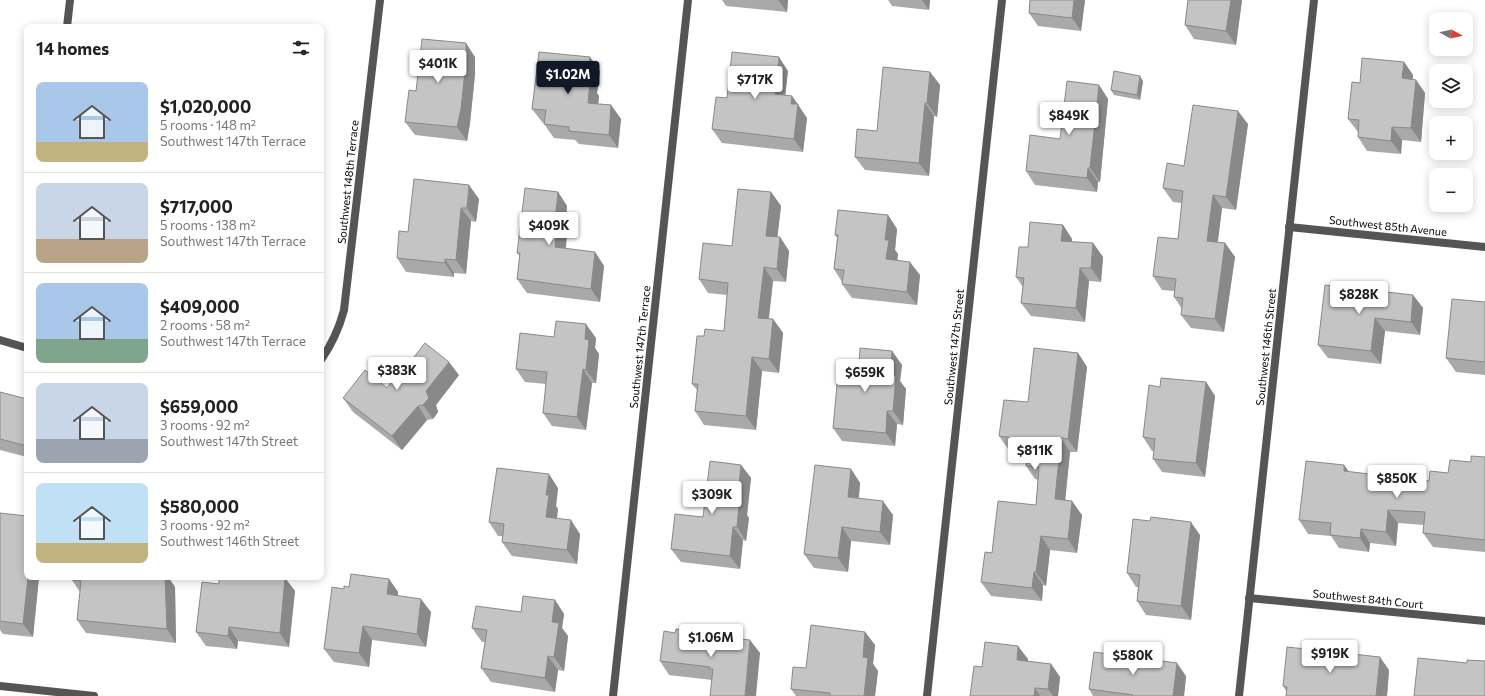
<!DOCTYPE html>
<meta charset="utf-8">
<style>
body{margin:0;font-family:Commissioner,sans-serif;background:#f6f6f6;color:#222;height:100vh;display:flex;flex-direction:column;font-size:15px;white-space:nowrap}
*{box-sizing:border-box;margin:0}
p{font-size:13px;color:#767676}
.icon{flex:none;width:22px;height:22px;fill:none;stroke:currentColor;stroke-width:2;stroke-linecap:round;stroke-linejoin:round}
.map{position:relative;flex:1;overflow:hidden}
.sheet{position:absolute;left:24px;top:24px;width:300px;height:556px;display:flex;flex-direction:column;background:#fff;border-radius:8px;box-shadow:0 2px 10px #0003}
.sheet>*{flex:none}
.needle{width:26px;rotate:98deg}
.fabs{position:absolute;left:1429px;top:12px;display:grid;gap:8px}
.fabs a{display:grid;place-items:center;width:44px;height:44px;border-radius:8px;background:#fff;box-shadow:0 2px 10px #0003;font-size:20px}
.price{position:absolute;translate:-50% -34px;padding:0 9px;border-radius:4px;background:#fff;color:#222;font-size:13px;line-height:26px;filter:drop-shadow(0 1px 2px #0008)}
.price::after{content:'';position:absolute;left:50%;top:24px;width:12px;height:9px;margin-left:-6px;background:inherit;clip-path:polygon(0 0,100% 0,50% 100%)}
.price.selected{background:#111827;color:#fff}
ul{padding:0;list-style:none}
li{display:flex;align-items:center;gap:12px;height:100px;padding:0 12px}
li+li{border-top:1px solid #e0e0e0}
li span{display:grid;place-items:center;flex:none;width:112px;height:80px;border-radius:8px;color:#555}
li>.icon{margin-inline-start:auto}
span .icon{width:48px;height:48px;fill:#fffc;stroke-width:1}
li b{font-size:17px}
h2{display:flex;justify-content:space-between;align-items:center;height:48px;padding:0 12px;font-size:17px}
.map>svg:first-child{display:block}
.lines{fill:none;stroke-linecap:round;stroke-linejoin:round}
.minor{stroke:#555;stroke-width:8}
.wall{fill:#a9a9a9}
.shaded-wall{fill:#898989}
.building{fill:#c4c4c4;stroke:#898989}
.labels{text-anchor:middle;stroke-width:3;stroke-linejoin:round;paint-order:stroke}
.street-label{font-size:11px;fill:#000;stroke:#fff}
</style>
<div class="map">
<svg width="1485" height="696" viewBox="0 0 1485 696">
<rect width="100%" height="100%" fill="#fff"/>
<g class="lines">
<g class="minor">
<path d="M67 27 70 0"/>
<path d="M1289 227 1485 247"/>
<path d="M0 340 27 348"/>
<path d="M321 360C332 344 339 329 344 310L380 0"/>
<path d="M1249 598 1485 621"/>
<path d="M0 686 94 696"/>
<path d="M613 696 688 0"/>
<path d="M927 696 1002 0"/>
<path d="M1239 696 1314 0"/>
</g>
</g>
<g class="wall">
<path d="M722 0H788L787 12 726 6Z"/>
<path d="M888 0H930L929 10 892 6Z"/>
<path d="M1030 0H1085L1081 31 1038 26 1029 13Z"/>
<path d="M1188 0H1242L1236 45 1194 39 1185 25Z"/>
<path d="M475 57V74L470 123 467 141 415 135 405 122 416 91Z"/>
<path d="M1404 62 1413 75V79L1416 80 1425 93 1421 142 1402 140 1401 154 1367 151 1358 137V132L1348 119 1360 83Z"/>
<path d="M600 71 597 93 599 96 598 104 611 105 621 119 618 148 579 144 575 140 554 138 544 124V123L542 122 532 109Z"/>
<path d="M788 71 785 95 792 96 807 118 803 152 722 143 712 129 727 98Z"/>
<path d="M930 72 940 85 937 117 934 116 929 176 865 170 855 157Z"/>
<path d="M1143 81 1140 100 1114 95 1111 90Z"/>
<path d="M1099 85 1108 99 1100 182H1098L1097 192 1035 185 1026 171 1060 139Z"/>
<path d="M1248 124 1236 210 1222 208 1218 242 1225 243 1235 257 1224 332 1191 328 1181 315 1182 309 1174 297V291L1162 290 1153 276 1178 239 1182 203 1173 202 1163 188 1184 166Z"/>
<path d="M558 192 567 206 565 230 567 234 566 249 595 252 604 266 600 302 527 293 517 279 520 256 517 253Z"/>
<path d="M771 192 781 206 777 237H780L789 251 786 282 773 281 769 319H773L783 333 779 373 762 371 756 430 704 425 695 411 697 390 692 384 704 336 724 331 727 295 708 293 699 279 732 246Z"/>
<path d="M479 199 476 222 471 221 466 274 454 273V277L406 272 397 258 408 232Z"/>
<path d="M888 215 897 229 895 250 898 254 897 260 920 275 917 305 852 298 842 284V282L834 269 837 238 835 235Z"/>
<path d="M1063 225 1072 239V242L1093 243 1103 257 1101 282 1089 281 1085 322 1031 316 1021 303 1023 287 1016 277 1028 247Z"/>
<path d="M1413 295 1423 308 1420 335 1385 331 1381 364 1328 358 1318 345Z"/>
<path d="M1485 302V375L1456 372 1446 358Z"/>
<path d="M554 337 596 338 595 348 599 354 596 383H592L586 430 552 426 543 413 546 384 525 382 516 369Z"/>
<path d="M892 351 902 365 900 381 906 389 903 425 897 424 895 446 842 441 833 428 859 365Z"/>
<path d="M1078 353 1087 367 1077 452H1070L1065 500 1082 515 1077 553 1050 550 1046 586 1043 585 1042 601 991 596 981 582 1036 505 1038 480 1035 479 1026 466 1027 452 1009 450 999 436 1028 402Z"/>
<path d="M407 366 459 375 436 405 438 412 433 419 427 420 402 450 353 412 343 398 387 388Z"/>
<path d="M1206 382 1215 396 1205 477 1162 472 1153 459 1154 451H1152L1143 437 1160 387Z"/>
<path d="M0 392 27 399V457L0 450Z"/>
<path d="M1485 457V552L1433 547 1423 533 1424 525 1398 523 1396 546 1370 543 1369 552 1339 548 1331 536 1308 534 1299 520 1344 465 1349 472 1429 481 1448 473 1471 462Z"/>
<path d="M741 465 751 478 747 515 749 518 746 541 743 540 740 569 681 562 671 549 703 517Z"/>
<path d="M851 469 860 483 859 499 893 515 890 545 851 541 848 572 814 568 804 554Z"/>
<path d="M558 488 556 506 558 509 557 518 580 534 577 564 512 556 502 542 503 536H498L489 522Z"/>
<path d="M0 513 27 577H39L33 637 3 634 0 630Z"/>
<path d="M1200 535 1191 620 1146 615 1137 601 1138 587H1136L1127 573Z"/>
<path d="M72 577H168L175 587 176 643 86 633 77 620 80 592 72 580Z"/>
<path d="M285 578 295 591 289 647 238 641 237 649 206 646 196 632 219 584Z"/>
<path d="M389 579 398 592V596L431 612 426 647 372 640 369 667 334 662 324 649 344 589 349 587Z"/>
<path d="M555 600 564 614 562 628 568 636 564 671 558 670 555 692 491 682 481 668 485 642H482L472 628Z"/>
<path d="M865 632 875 645 873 664 878 671 875 696H796L791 689 806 668Z"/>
<path d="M724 637 760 653 712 680 669 675 660 661Z"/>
<path d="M1028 659V661L1051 664 1060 677 1058 696H970L982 667Z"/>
<path d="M1389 670 1387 696H1286V691L1283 686Z"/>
<path d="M1186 676 1184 696H1093L1089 689Z"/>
</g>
<g class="shaded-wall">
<path d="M778 0H788L787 12Z"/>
<path d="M922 0H930L929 10Z"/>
<path d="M1074 0H1085L1081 31 1072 18Z"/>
<path d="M1231 0H1242L1236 45 1226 31Z"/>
<path d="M466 43 475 57V74L470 123 467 141 457 127Z"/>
<path d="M590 57 600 71 597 93 599 96 597 116 588 103 587 82Z"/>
<path d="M779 57 788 71 784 108 775 94Z"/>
<path d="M1404 62 1413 75 1411 92 1402 78Z"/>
<path d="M930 72 940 85 937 117 927 103Z"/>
<path d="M1140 76 1143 81 1140 100 1137 95Z"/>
<path d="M1416 80 1425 93 1421 142 1411 128Z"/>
<path d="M1099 85 1108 99 1100 182 1090 168Z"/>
<path d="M792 96 807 118 803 152 794 139 791 104Z"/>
<path d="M925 103 934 116 929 176 919 163Z"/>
<path d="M611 105 621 119 618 148 609 135Z"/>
<path d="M1238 111 1248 124 1236 210 1226 197Z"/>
<path d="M1392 127 1402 140 1401 154 1391 141Z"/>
<path d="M1088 168 1098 182 1097 192 1087 178Z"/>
<path d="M469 185 479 199 476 222 467 208Z"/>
<path d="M558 192 567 206 565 230 567 234 564 261 555 247V220Z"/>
<path d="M771 192 781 206 776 250 766 236Z"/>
<path d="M1213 195 1222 208 1216 254 1207 241Z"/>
<path d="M461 208 471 221 466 274 456 260Z"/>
<path d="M888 215 897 229 895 250 898 254 896 273 886 259 885 240Z"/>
<path d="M1063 225 1072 239 1071 255 1061 241Z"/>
<path d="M780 237 789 251 786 282 777 269Z"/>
<path d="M1093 243 1103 257 1101 282 1091 268Z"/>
<path d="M1225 243 1235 257 1224 332 1215 319Z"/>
<path d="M595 252 604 266 600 302 591 289Z"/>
<path d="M445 259 454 273V277L445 263Z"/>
<path d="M910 262 920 275 917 305 907 292Z"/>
<path d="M764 267 773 281 767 331 758 318Z"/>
<path d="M1080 268 1089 281 1085 322 1076 308Z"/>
<path d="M1413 295 1423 308 1420 335 1411 322Z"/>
<path d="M1375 318 1385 331 1381 364 1371 351Z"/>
<path d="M773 319 783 333 779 373 769 359Z"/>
<path d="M586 324 596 338 595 348 599 354 596 383 586 370 585 339Z"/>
<path d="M892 351 902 365 900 381 906 389 903 425 893 411 890 375Z"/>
<path d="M1078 353 1087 367 1077 452 1068 439Z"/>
<path d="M752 357 762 371 756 430 746 416Z"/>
<path d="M449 362 459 375 436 405 438 412 433 419 423 405 426 391Z"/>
<path d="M583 369 592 383 586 430 577 417Z"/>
<path d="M1206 382 1215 396 1205 477 1196 463Z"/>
<path d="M418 406 427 420 402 450 392 436Z"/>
<path d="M887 411 897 424 895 446 886 433Z"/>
<path d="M1061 438 1070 452 1064 513 1055 499Z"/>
<path d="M741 465 751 478 747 515 749 518 746 541 737 527V504Z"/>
<path d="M1344 465 1354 479 1344 471Z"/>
<path d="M851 469 860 483 857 511 848 497Z"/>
<path d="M549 474 558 488 556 506 558 509 555 531 546 517V495Z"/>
<path d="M883 501 893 515 890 545 880 532Z"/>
<path d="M1072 501 1082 515 1077 553 1068 539Z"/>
<path d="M1388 510 1398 523 1396 546 1386 532Z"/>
<path d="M571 520 580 534 577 564 567 550Z"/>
<path d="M1191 522 1200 535 1191 620 1181 606Z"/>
<path d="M733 527 743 540 740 569 730 556Z"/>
<path d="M842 527 851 541 848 572 838 558Z"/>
<path d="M1361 529 1370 543 1369 552 1360 538Z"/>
<path d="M1041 536 1050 550 1046 586 1036 572Z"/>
<path d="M1034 572 1043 585 1042 601 1032 588Z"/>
<path d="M28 577H39L33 637 23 624Z"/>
<path d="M165 577H168L175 587 176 643 167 629Z"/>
<path d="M285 578 295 591 289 647 280 633Z"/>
<path d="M389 579 398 592 396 608 387 594Z"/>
<path d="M421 599 431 612 426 647 417 634Z"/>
<path d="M555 600 564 614 562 628 568 636 564 671 554 657 552 622Z"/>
<path d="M363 626 372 640 369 667 359 653Z"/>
<path d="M229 627 238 641 237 649 228 636Z"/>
<path d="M865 632 875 645 873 664 878 671 875 696H864L863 657Z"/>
<path d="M750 640 760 653 756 696H745Z"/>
<path d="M1018 646 1028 659 1026 673 1017 660Z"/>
<path d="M548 656 558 670 555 692 545 678Z"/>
<path d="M1380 657 1389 670 1387 696H1376Z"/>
<path d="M1177 663 1186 676 1184 696H1173Z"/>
<path d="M1051 664 1060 677 1058 696H1053L1048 689Z"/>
<path d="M1035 688 1040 696H1034Z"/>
</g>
<g class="building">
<path d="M1030 0H1074L1072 18 1029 13Z"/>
<path d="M1188 0H1231L1226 31 1185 25Z"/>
<path d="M422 39 466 43V61L461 109 457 127 405 122 409 90 416 91Z"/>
<path d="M539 52 590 57 587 82H590L588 103 611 105 609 135 569 131V127L544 124 546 110 532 109Z"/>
<path d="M732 52 779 57 775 94 792 96 791 104H798L794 139 712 129 716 97 727 98Z"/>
<path d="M1362 58 1404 62 1402 78 1416 80 1411 128 1392 127 1391 141 1358 137 1359 120 1348 119 1352 82 1360 83Z"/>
<path d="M883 67 930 72 927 103H925L919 163 855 157 857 129 877 131Z"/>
<path d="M1114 71 1140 76 1137 95 1111 90Z"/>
<path d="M1067 81 1099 85 1090 168H1088L1087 178 1026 171 1030 135 1060 139Z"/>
<path d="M1193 105 1238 111 1226 197 1213 195 1207 241 1225 243 1215 319 1181 315 1183 298 1174 297 1176 279 1153 276 1158 237 1178 239 1183 191 1163 188 1167 163 1184 166Z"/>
<path d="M414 179 469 185 467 208H461L456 260 445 259V263L397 258 399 231 408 232Z"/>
<path d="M525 188 558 192 555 220H558L555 247 595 252 591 289 517 279 520 253H517Z"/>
<path d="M738 189 771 192 766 236 780 237 777 269 764 267 758 318 773 319 769 359 752 357 746 416 695 411 698 384H692L697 336H704L705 329 724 331 728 283 699 279 703 243 732 246Z"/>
<path d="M838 210 888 215 885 240H889L886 259 910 262 907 292 842 284 844 270 834 269 838 235H835Z"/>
<path d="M1030 222 1063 225 1061 241 1093 243 1091 268H1080L1076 308 1021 303 1024 278 1016 277 1019 247H1028Z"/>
<path d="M1325 285 1413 295 1411 322 1375 318 1371 351 1318 345Z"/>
<path d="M1452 299 1485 302V362L1446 358Z"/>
<path d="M556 321 586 324 585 339 589 340 586 370 583 369 577 417 543 413 547 372 516 369 520 333 554 337Z"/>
<path d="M425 343 449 362 426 391 429 398 423 405 418 406 392 436 343 398 365 370 387 388 405 365 407 366Z"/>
<path d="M860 348 892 351 890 375 896 376 893 411H887L886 433 833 428 839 363 859 365Z"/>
<path d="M1034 348 1078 353 1068 439 1061 438 1055 499 1072 501 1068 539 1041 536 1036 572H1034L1032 588 981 582 985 552 992 553 998 501 1036 505 1039 467 1026 466 1029 440 999 436 1004 400 1028 402Z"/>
<path d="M1161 378 1206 382 1196 463 1153 459 1155 439 1143 437 1149 385 1160 387Z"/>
<path d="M0 392 27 399V446L0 439Z"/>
<path d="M1471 456 1485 457V540L1423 533 1425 512 1388 510 1386 532 1361 529 1360 538 1330 535 1331 523 1299 520 1306 461 1344 465V471L1429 481 1430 471 1448 473 1450 460 1471 462Z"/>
<path d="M710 461 741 465 737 504H739L737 527H733L730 556 671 549 675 514 703 517Z"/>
<path d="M815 465 851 469 848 497 883 501 880 532 842 527 838 558 804 554Z"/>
<path d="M497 468 549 474 546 495H549L546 517 571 520 567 550 502 542 504 524 489 522Z"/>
<path d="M0 513 27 516V577H28L23 624 0 621Z"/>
<path d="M1151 517 1191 522 1181 606 1137 601 1140 575 1127 573 1133 519 1150 521Z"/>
<path d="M351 574 389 579 387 594 421 599 417 634 363 626 359 653 324 649 332 587 344 589V586L349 587Z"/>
<path d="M72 577H165L167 629 77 620 81 581 72 580Z"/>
<path d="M219 577 285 578 280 633 229 627 228 636 196 632 202 582 219 584Z"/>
<path d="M523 596 555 600 552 622 559 623 554 657 548 656 545 678 481 668 487 630 472 628 476 606 521 612Z"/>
<path d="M811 625 865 632 863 657 868 658 864 696H830V693L791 689 793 667 806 668Z"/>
<path d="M676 629 722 635V637L750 640 745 696H710L713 669H709L710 667 660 661 664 631 675 633Z"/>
<path d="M985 642 1018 646 1017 660 1051 664 1048 689 1035 688 1034 696H970L974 666 982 667Z"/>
<path d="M1287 647 1380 657 1376 696H1286L1287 687 1283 686Z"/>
<path d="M1094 652 1177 663 1173 696H1132L1133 695 1089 689Z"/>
<path d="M1418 658 1467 663V660L1485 661V696H1414Z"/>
</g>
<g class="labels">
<g class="street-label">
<text transform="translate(348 182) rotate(-84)" y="4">Southwest 148th Terrace</text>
<text transform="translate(1388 226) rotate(6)" y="4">Southwest 85th Avenue</text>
<text transform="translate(640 347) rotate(-84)" y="4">Southwest 147th Terrace</text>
<text transform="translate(954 347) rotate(-84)" y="4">Southwest 147th Street</text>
<text transform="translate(1266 347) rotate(-84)" y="4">Southwest 146th Street</text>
<text transform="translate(1368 599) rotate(6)" y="4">Southwest 84th Court</text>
</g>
</g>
</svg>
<div class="fabs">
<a><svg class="needle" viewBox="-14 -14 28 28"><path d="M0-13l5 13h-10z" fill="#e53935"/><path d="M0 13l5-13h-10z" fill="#767676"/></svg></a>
<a><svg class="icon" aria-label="layers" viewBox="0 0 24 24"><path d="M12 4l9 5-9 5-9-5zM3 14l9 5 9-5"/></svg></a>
<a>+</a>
<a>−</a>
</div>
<b class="price" style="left:438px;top:84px">$401K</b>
<b class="price selected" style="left:568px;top:95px">$1.02M</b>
<b class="price" style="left:755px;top:100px">$717K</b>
<b class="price" style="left:1069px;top:136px">$849K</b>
<b class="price" style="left:549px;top:246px">$409K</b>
<b class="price" style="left:1359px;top:315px">$828K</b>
<b class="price" style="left:397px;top:391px">$383K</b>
<b class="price" style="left:865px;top:393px">$659K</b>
<b class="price" style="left:1035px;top:471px">$811K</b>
<b class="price" style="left:1397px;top:499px">$850K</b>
<b class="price" style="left:712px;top:515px">$309K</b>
<b class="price" style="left:711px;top:658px">$1.06M</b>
<b class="price" style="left:1330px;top:674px">$919K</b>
<b class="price" style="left:1133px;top:676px">$580K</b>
<section class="sheet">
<h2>14 homes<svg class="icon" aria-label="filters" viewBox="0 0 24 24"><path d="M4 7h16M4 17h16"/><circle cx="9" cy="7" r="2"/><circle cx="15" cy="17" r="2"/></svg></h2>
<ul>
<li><span style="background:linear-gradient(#a9c7e8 75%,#c2b280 0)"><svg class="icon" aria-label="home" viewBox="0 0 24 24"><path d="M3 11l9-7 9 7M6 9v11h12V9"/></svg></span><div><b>$1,020,000</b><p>5 rooms · 148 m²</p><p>Southwest 147th Terrace</p></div></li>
<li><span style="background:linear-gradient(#c9d6e8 70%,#b9a48a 0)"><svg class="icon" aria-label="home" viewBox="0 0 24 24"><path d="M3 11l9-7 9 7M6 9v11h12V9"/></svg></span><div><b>$717,000</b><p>5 rooms · 138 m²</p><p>Southwest 147th Terrace</p></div></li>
<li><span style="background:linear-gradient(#a9c7e8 70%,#7fa58c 0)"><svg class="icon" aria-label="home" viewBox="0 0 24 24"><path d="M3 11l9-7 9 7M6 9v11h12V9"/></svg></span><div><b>$409,000</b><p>2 rooms · 58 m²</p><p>Southwest 147th Terrace</p></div></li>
<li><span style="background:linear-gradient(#c9d6e8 70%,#9aa5b1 0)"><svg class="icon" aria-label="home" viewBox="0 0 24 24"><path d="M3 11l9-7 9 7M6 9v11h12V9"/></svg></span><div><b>$659,000</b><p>3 rooms · 92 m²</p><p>Southwest 147th Street</p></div></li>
<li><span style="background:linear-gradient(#bfe0f5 75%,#c2b280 0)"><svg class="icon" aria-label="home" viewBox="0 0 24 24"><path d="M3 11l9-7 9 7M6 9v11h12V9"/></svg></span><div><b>$580,000</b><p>3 rooms · 92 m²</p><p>Southwest 146th Street</p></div></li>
</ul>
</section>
</div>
